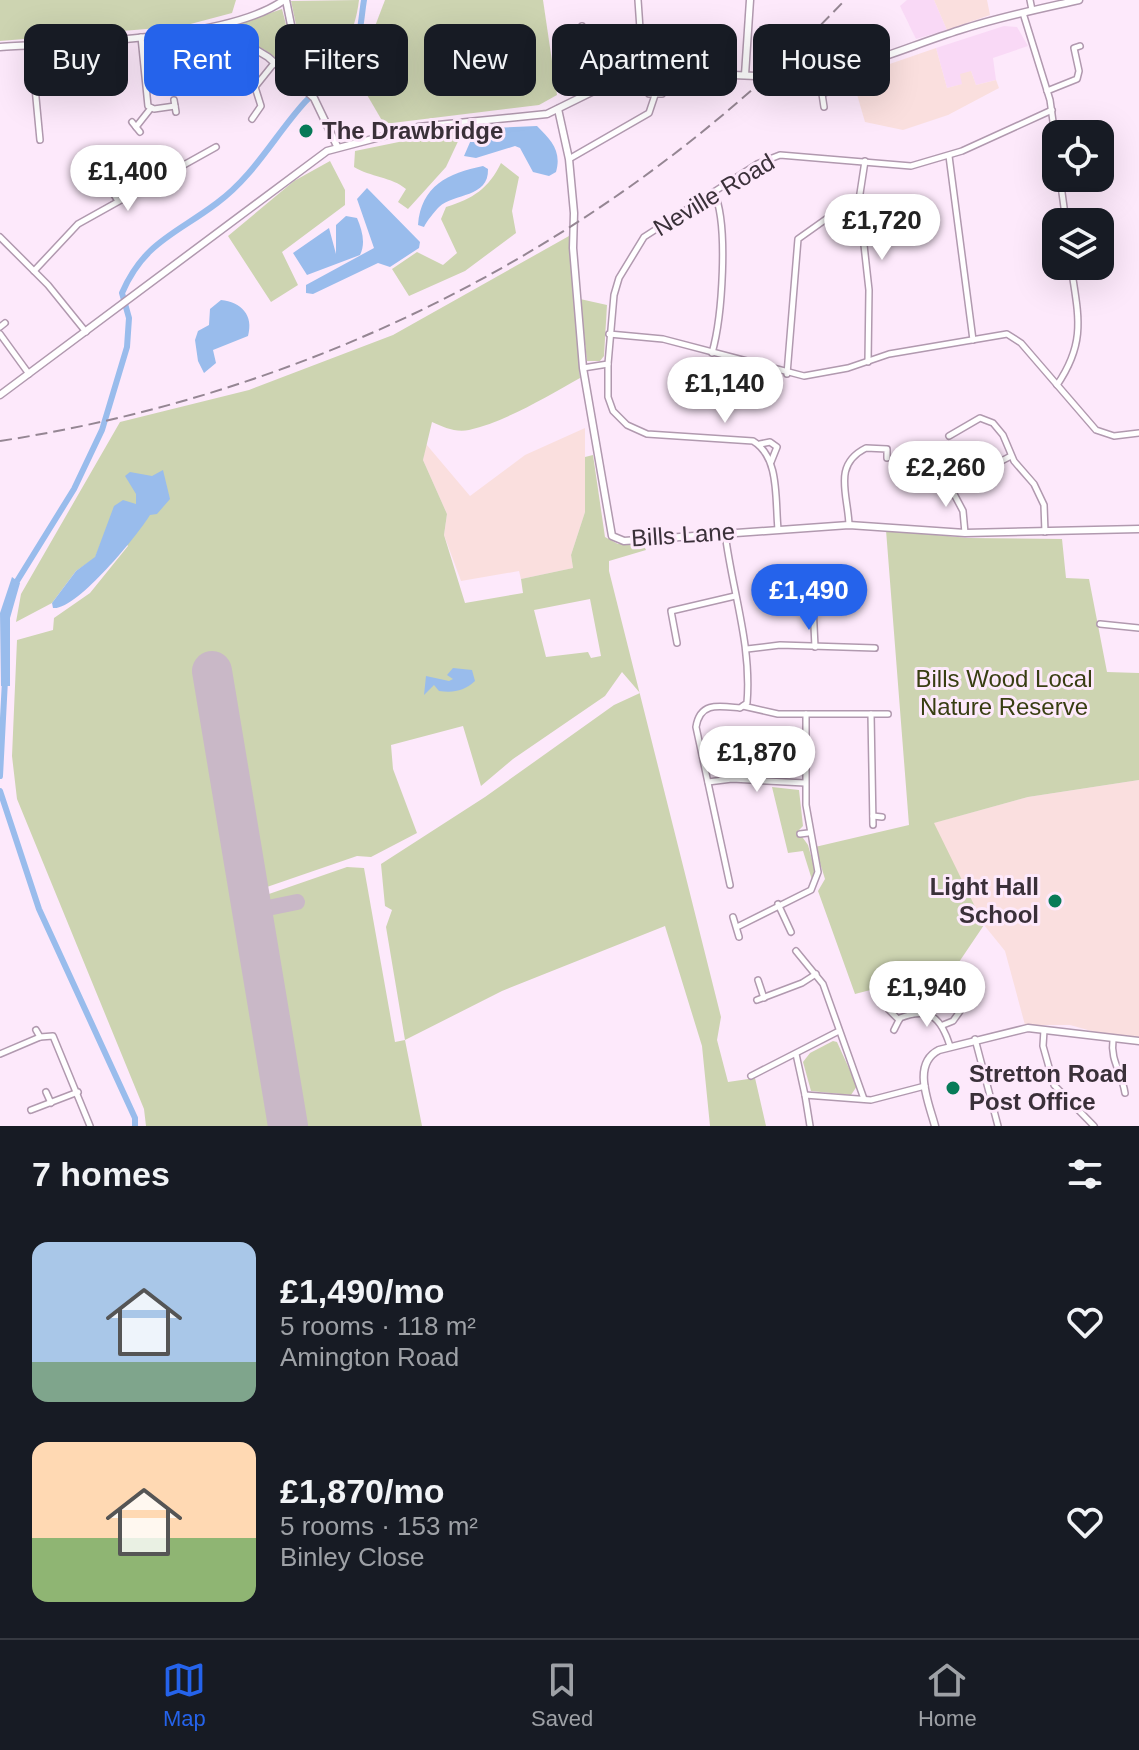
<!DOCTYPE html>
<meta charset="utf-8">
<style>
body{margin:0;font-family:Arial,sans-serif;background:#242831;color:#f1f3f6;height:100vh;display:flex;flex-direction:column;font-size:30px;white-space:nowrap}
*{box-sizing:border-box;margin:0}
p{font-size:26px;color:#9ea1a6}
.icon{flex:none;width:44px;height:44px;fill:none;stroke:currentColor;stroke-width:2;stroke-linecap:round;stroke-linejoin:round}
.map{position:relative;height:1126px;overflow:hidden}
.side{display:flex;flex-direction:column;background:#171b24;flex:1}
.side>*{flex:none}
.top-card{position:absolute;left:24px;top:24px;width:1092px;height:72px;display:flex;gap:16px}
.tools{position:absolute;left:1042px;top:120px;display:grid;gap:16px}
.tools a{display:grid;place-items:center;width:72px;height:72px;border-radius:16px;background:#171b24;box-shadow:0 8px 32px #0002;font-size:40px}
.price{position:absolute;translate:-50% -68px;padding:0 18px;border-radius:28px;background:#fff;color:#222;font-size:26px;line-height:52px;filter:drop-shadow(0 2px 4px #0008)}
.price::after{content:'';position:absolute;left:50%;top:48px;width:24px;height:18px;margin-left:-12px;background:inherit;clip-path:polygon(0 0,100% 0,50% 100%)}
.price.current{background:#2563eb;color:#fff}
ul{padding:0;list-style:none}
li{display:flex;align-items:center;gap:24px;height:200px;padding:0 32px}
li span{display:grid;place-items:center;flex:none;width:224px;height:160px;border-radius:16px;color:#555}
li>.icon{margin-inline-start:auto}
span .icon{width:96px;height:96px;fill:#fffc;stroke-width:1}
li b{font-size:34px}
h2{display:flex;justify-content:space-between;align-items:center;height:96px;padding:0 32px;font-size:34px}
.tag{padding:0 28px;border-radius:16px;background:#171b24;box-shadow:0 8px 32px #0002;font-size:28px;line-height:72px}
.tag.current{background:#2563eb;color:#fff}
.dock{display:flex;justify-content:space-around;align-items:center;height:112px;border-top:2px solid #363941;background:#171b24;font-size:22px;color:#9ea1a6}
.dock a{display:grid;justify-items:center;gap:4px}
.dock .current{color:#2563eb}
.map>svg:first-child{display:block}
.built{fill:#f9d9f6}
.industrial{fill:#fadfde}
.education{fill:#fadfdf}
.green{fill:#cdd4b1;fill-rule:evenodd}
.water{fill:#99bcec}
.lines{fill:none;stroke-linecap:round;stroke-linejoin:round}
.canal{stroke:#99bcec;stroke-width:6}
.taxiway{stroke:#c9b8c7;stroke-width:16}
.runway{stroke:#c9b8c7;stroke-width:40}
.minor-casing{stroke:#b199af;stroke-width:8}
.tertiary-casing{stroke:#b199af;stroke-width:9}
.minor{stroke:#fff;stroke-width:5}
.tertiary{stroke:#fff;stroke-width:6}
.rail{stroke:#958693;stroke-width:2;stroke-dasharray:12 6;stroke-linecap:butt}
.tertiary-bridge-casing{stroke:#b199af;stroke-width:9;stroke-linecap:butt}
.tertiary-bridge{stroke:#fff;stroke-width:6}
.poi-dot{fill:#077b58;stroke:#fde9fb;stroke-width:3}
.labels{text-anchor:middle;stroke-width:6;stroke-linejoin:round;paint-order:stroke}
.poi-label{font-size:24px;font-weight:bold;fill:#3a3039;stroke:#fde9fb;text-anchor:start}
.street-label{font-size:24px;fill:#3a3039;stroke:#fde9fb}
.park-label{font-size:24px;fill:#383e12;stroke:#fde9fb}
</style>
<div class="map">
<svg width="1139" height="1126" viewBox="0 0 1139 1126">
<rect width="100%" height="100%" fill="#fde9fb"/>
<g class="built">
<path d="M907 0H934L947 30 916 39 900 6Z"/>
<path d="M1004 26 1017 27 1028 46 993 58 996 80 976 85 971 71 963 84 947 88 936 48Z"/>
</g>
<g class="industrial">
<path d="M934 0H987L990 15 947 30Z"/>
<path d="M936 48 947 88 962 84 960 74 971 71 976 85 996 80 999 88 948 115 903 130 865 122 852 77Z"/>
<path d="M585 428V512L571 555 573 568 521 579 519 571 461 581 444 535 447 514 423 460 426 444 470 496 525 455Z"/>
</g>
<path class="education" d="M1139 780V1038L1113 1037 1070 1025H1025L1005 951 984 925 933 823 1028 797Z"/>
<g class="green">
<path d="M0 0H236L232 13 183 26 0 41Z"/>
<path d="M359 0C355 35 339 61 315 87L308 82 291 1Z"/>
<path d="M385 0H543L557 95 539 105 384 124 356 76Z"/>
<path d="M282 9 297 68 294 72 265 50 223 29Z"/>
<path d="M457 130 461 135 446 167 408 209 398 202 406 189C392 177 370 177 354 167L355 151Z"/>
<path d="M330 161 345 190V205L282 252 298 285 271 302 228 236 294 181Z"/>
<path d="M501 163 519 177 512 211 516 233 465 271 409 296 392 269 417 252 443 265 457 253 441 219 446 207C473 199 489 188 501 163Z"/>
<path d="M569 236 580 378C546 397 507 421 469 430 456 433 443 427 432 422L423 460 447 514 444 535 465 603 523 593 521 579 573 568 571 555 585 512V457L593 455 605 537 618 544H643L646 550 609 561V571L721 1017 717 1040 728 1082 755 1078 766 1126H710L702 1046 665 926 502 991 405 1040 422 1126H146L144 1109 17 799 12 756 17 640 53 630 54 618 90 593 128 546 109 522 95 558 76 571 52 603 16 622 21 594 120 422 249 390 393 335ZM590 599 601 656 591 658 588 652 546 657 534 610ZM622 672 640 693 614 705 485 797 381 864 385 906 392 910 386 927 405 1040 395 1042 364 868 347 867 266 895 264 888 357 856 371 857 417 833 393 769 391 745 463 726 481 786 513 759 605 696Z"/>
<path d="M580 299 607 305 604 356 600 361H587Z"/>
<path d="M886 530 968 538 1062 539 1066 578 1089 579 1107 672 1139 673V780L1028 797 934 823 984 925 955 968 855 994 818 891 825 879 815 847 909 825Z"/>
<path d="M772 787 799 790 803 826 798 831 808 845 815 870 813 883 803 851 788 853Z"/>
<path d="M833 1041 837 1042 857 1086 851 1095 811 1091 803 1062 810 1053Z"/>
</g>
<g class="water">
<path d="M537 126C551 140 562 151 556 172L549 176 533 172 520 148 515 146 476 158 464 156 474 133 493 128Z"/>
<path d="M483 166 488 169C489 198 454 193 439 207 434 212 427 221 424 227L418 225C421 186 448 173 483 166Z"/>
<path d="M367 188 420 242 419 248 390 267 378 263 313 294 306 293V285L374 248 357 199Z"/>
<path d="M346 216 357 218C362 230 366 243 360 255L307 275 293 253 329 228 336 254V225Z"/>
<path d="M221 300C241 302 254 315 248 336L213 350 216 363 204 373 198 361 195 340 198 331 209 325 210 309Z"/>
<path d="M163 470 170 499 157 514 150 515C137 536 76 611 53 608L52 603 76 571 95 557 114 506 123 500 136 504V494L125 476 130 472 152 476Z"/>
<path d="M12 577 20 583 10 618V686H1L0 613Z"/>
<path d="M453 668 472 670 475 681C464 691 454 693 439 691L434 685 424 695 426 676 449 681 453 679 447 675Z"/>
</g>
<g class="lines">
<g class="canal">
<path d="M14 586 74 489 102 430 127 347 129 318 122 293C144 242 176 234 217 203 254 176 275 135 305 102 320 86 341 73 352 53 361 37 361 18 364 0"/>
<path d="M0 776 5 680"/>
<path d="M0 791 39 909 135 1118V1126"/>
</g>
<path class="taxiway" d="M253 911 297 902"/>
<path class="runway" d="M212 671 288 1126"/>
<g class="minor-casing">
<g id="minor">
<path d="M1030 0 1032 10"/>
<path d="M1023 13 1050 100 1056 143"/>
<path d="M582 26 585 40 634 33 640 29 638 0"/>
<path d="M141 37 148 106 154 109 175 106"/>
<path d="M31 45 40 140"/>
<path d="M1047 91 1077 79 1079 71 1074 48 1080 46"/>
<path d="M649 94H662"/>
<path d="M174 100 176 112"/>
<path d="M824 107 822 94 842 86 846 79 844 71"/>
<path d="M252 119 261 106 255 87 275 62"/>
<path d="M132 122 140 132"/>
<path d="M136 127 151 108"/>
<path d="M1054 129 1079 126"/>
<path d="M949 156 973 340"/>
<path d="M91 158 118 201"/>
<path d="M569 159 649 113 655 95"/>
<path d="M865 161 859 200 869 290 868 362"/>
<path d="M1060 178 1066 222"/>
<path d="M0 237 48 285 86 332"/>
<path d="M34 271 78 224 216 147"/>
<path d="M0 327 5 323"/>
<path d="M0 334 29 374"/>
<path d="M609 334 663 339 804 376 848 368 889 354 1007 334 1021 343 1096 430 1114 436 1139 433"/>
<path d="M712 353C722 318 729 225 714 192"/>
<path d="M583 368 608 364"/>
<path d="M787 374 798 239 850 202 859 200"/>
<path d="M1057 385C1087 341 1078 315 1071 266"/>
<path d="M949 436 980 418 993 423 1003 435 1014 461 1034 484 1044 505 1045 532"/>
<path d="M760 444 770 442 777 447 771 462"/>
<path d="M982 471 1011 456"/>
<path d="M946 479 963 511 965 533"/>
<path d="M849 525C848 494 832 465 866 448L887 449V458"/>
<path d="M778 529C775 500 780 457 753 441L647 434 627 425 613 411 608 397V364L614 295 619 278 644 237 757 164 780 155 911 166 962 151 1052 110"/>
<path d="M725 533C732 590 752 645 747 703L740 708C720 706 700 701 696 727L730 885"/>
<path d="M807 579 813 605 815 647"/>
<path d="M809 587 818 585"/>
<path d="M1100 624 1139 628"/>
<path d="M677 643 671 611 735 596"/>
<path d="M747 649 780 645 875 648"/>
<path d="M743 706 778 714H871L873 825"/>
<path d="M871 714H888"/>
<path d="M708 782 732 779 805 783"/>
<path d="M873 816 882 817"/>
<path d="M800 834 808 833"/>
<path d="M778 904 791 932"/>
<path d="M733 917 739 937"/>
<path d="M737 927 811 890 818 872 806 805V714"/>
<path d="M796 951 823 984 864 1099"/>
<path d="M758 980 764 998"/>
<path d="M757 1000 802 983 816 974"/>
<path d="M889 1010 899 1020"/>
<path d="M943 1025 953 1021 963 1007"/>
<path d="M36 1030 40 1037"/>
<path d="M894 1030 900 1018C930 1006 941 1018 950 1046"/>
<path d="M1044 1030 1043 1046 1054 1085 1094 1126"/>
<path d="M975 1039 998 1126"/>
<path d="M1113 1040C1110 1060 1122 1073 1125 1093"/>
<path d="M0 1054 40 1037 53 1036 90 1126"/>
<path d="M796 1054 805 1095"/>
<path d="M751 1076 839 1031"/>
<path d="M46 1092 51 1103"/>
<path d="M31 1110 78 1092"/>
<path d="M810 1126 805 1095 871 1100 925 1086"/>
</g>
</g>
<g class="tertiary-casing">
<g id="tertiary">
<path d="M286 0 303 85"/>
<path d="M182 34 233 36 268 57 314 98 337 146"/>
<path d="M0 47C73 42 227 41 284 0"/>
<path d="M745 75 750 0"/>
<path d="M771 76C840 80 896 50 960 30 999 17 1039 9 1079 0"/>
<path d="M558 109 569 159 574 213 573 248 583 368 612 536 624 541 849 525 965 533 1139 529"/>
<path d="M0 395 327 151 418 127 547 114 608 84 666 72 756 76"/>
<path d="M935 1126C929 1103 911 1064 939 1050L1028 1028 1139 1041"/>
</g>
</g>
<use href="#minor" class="minor"/>
<use href="#tertiary" class="tertiary"/>
<path class="rail" d="M0 441C324 391 619 238 845 0"/>
<g class="tertiary-bridge-casing">
<path id="tertiary-bridge" d="M756 76H771"/>
</g>
<use href="#tertiary-bridge" class="tertiary-bridge"/>
</g>
<g class="poi-dot">
<circle cx="306" cy="131" r="8"/>
<circle cx="1055" cy="901" r="8"/>
<circle cx="953" cy="1088" r="8"/>
</g>
<g class="labels">
<g class="poi-label">
<text x="322" y="139">The Drawbridge</text>
<text x="1039" y="895" text-anchor="end">Light Hall<tspan x="1039" dy="28">School</tspan></text>
<text x="969" y="1082">Stretton Road<tspan x="969" dy="28">Post Office</tspan></text>
</g>
<g class="street-label">
<text transform="translate(714 195) rotate(-31)" y="8">Neville Road</text>
<text transform="translate(683 535) rotate(-4)" y="8">Bills Lane</text>
</g>
<g class="park-label">
<text x="1004" y="687">Bills Wood Local<tspan x="1004" dy="28">Nature Reserve</tspan></text>
</g>
</g>
</svg>
<div class="tools">
<a><svg class="icon" aria-label="locate" viewBox="0 0 24 24"><circle cx="12" cy="12" r="6"/><path d="M12 2v4M12 18v4M2 12h4M18 12h4"/></svg></a>
<a><svg class="icon" aria-label="layers" viewBox="0 0 24 24"><path d="M12 4l9 5-9 5-9-5zM3 14l9 5 9-5"/></svg></a>
</div>
<b class="price" style="left:128px;top:213px">£1,400</b>
<b class="price" style="left:882px;top:262px">£1,720</b>
<b class="price" style="left:725px;top:425px">£1,140</b>
<b class="price" style="left:946px;top:509px">£2,260</b>
<b class="price current" style="left:809px;top:632px">£1,490</b>
<b class="price" style="left:757px;top:794px">£1,870</b>
<b class="price" style="left:927px;top:1029px">£1,940</b>
<div class="top-card">
<a class="tag">Buy</a>
<a class="tag current">Rent</a>
<a class="tag">Filters</a>
<a class="tag">New</a>
<a class="tag">Apartment</a>
<a class="tag">House</a>
</div>
</div>
<section class="side">
<h2>7 homes<svg class="icon" aria-label="filters" viewBox="0 0 24 24"><path d="M4 7h16M4 17h16"/><circle cx="9" cy="7" r="2"/><circle cx="15" cy="17" r="2"/></svg></h2>
<ul>
<li><span style="background:linear-gradient(#a9c7e8 75%,#7fa58c 0)"><svg class="icon" aria-label="home" viewBox="0 0 24 24"><path d="M3 11l9-7 9 7M6 9v11h12V9"/></svg></span><div><b>£1,490/mo</b><p>5 rooms · 118 m²</p><p>Amington Road</p></div><svg class="icon" aria-label="heart" viewBox="0 0 24 24"><path d="M12 20l-8-8c-3-5 5-10 8-4 3-6 11-1 8 4z"/></svg></li>
<li><span style="background:linear-gradient(#ffd9b3 60%,#8fb573 0)"><svg class="icon" aria-label="home" viewBox="0 0 24 24"><path d="M3 11l9-7 9 7M6 9v11h12V9"/></svg></span><div><b>£1,870/mo</b><p>5 rooms · 153 m²</p><p>Binley Close</p></div><svg class="icon" aria-label="heart" viewBox="0 0 24 24"><path d="M12 20l-8-8c-3-5 5-10 8-4 3-6 11-1 8 4z"/></svg></li>
</ul>
</section>
<nav class="dock">
<a class="current"><svg class="icon" aria-label="map" viewBox="0 0 24 24"><path d="M3 6l6-2 6 2 6-2v14l-6 2-6-2-6 2zM9 4v14M15 6v14"/></svg>Map</a>
<a><svg class="icon" aria-label="saved" viewBox="0 0 24 24"><path d="M7 4h10v16l-5-4-5 4z"/></svg>Saved</a>
<a><svg class="icon" aria-label="home" viewBox="0 0 24 24"><path d="M3 11l9-7 9 7M6 9v11h12V9"/></svg>Home</a>
</nav>
